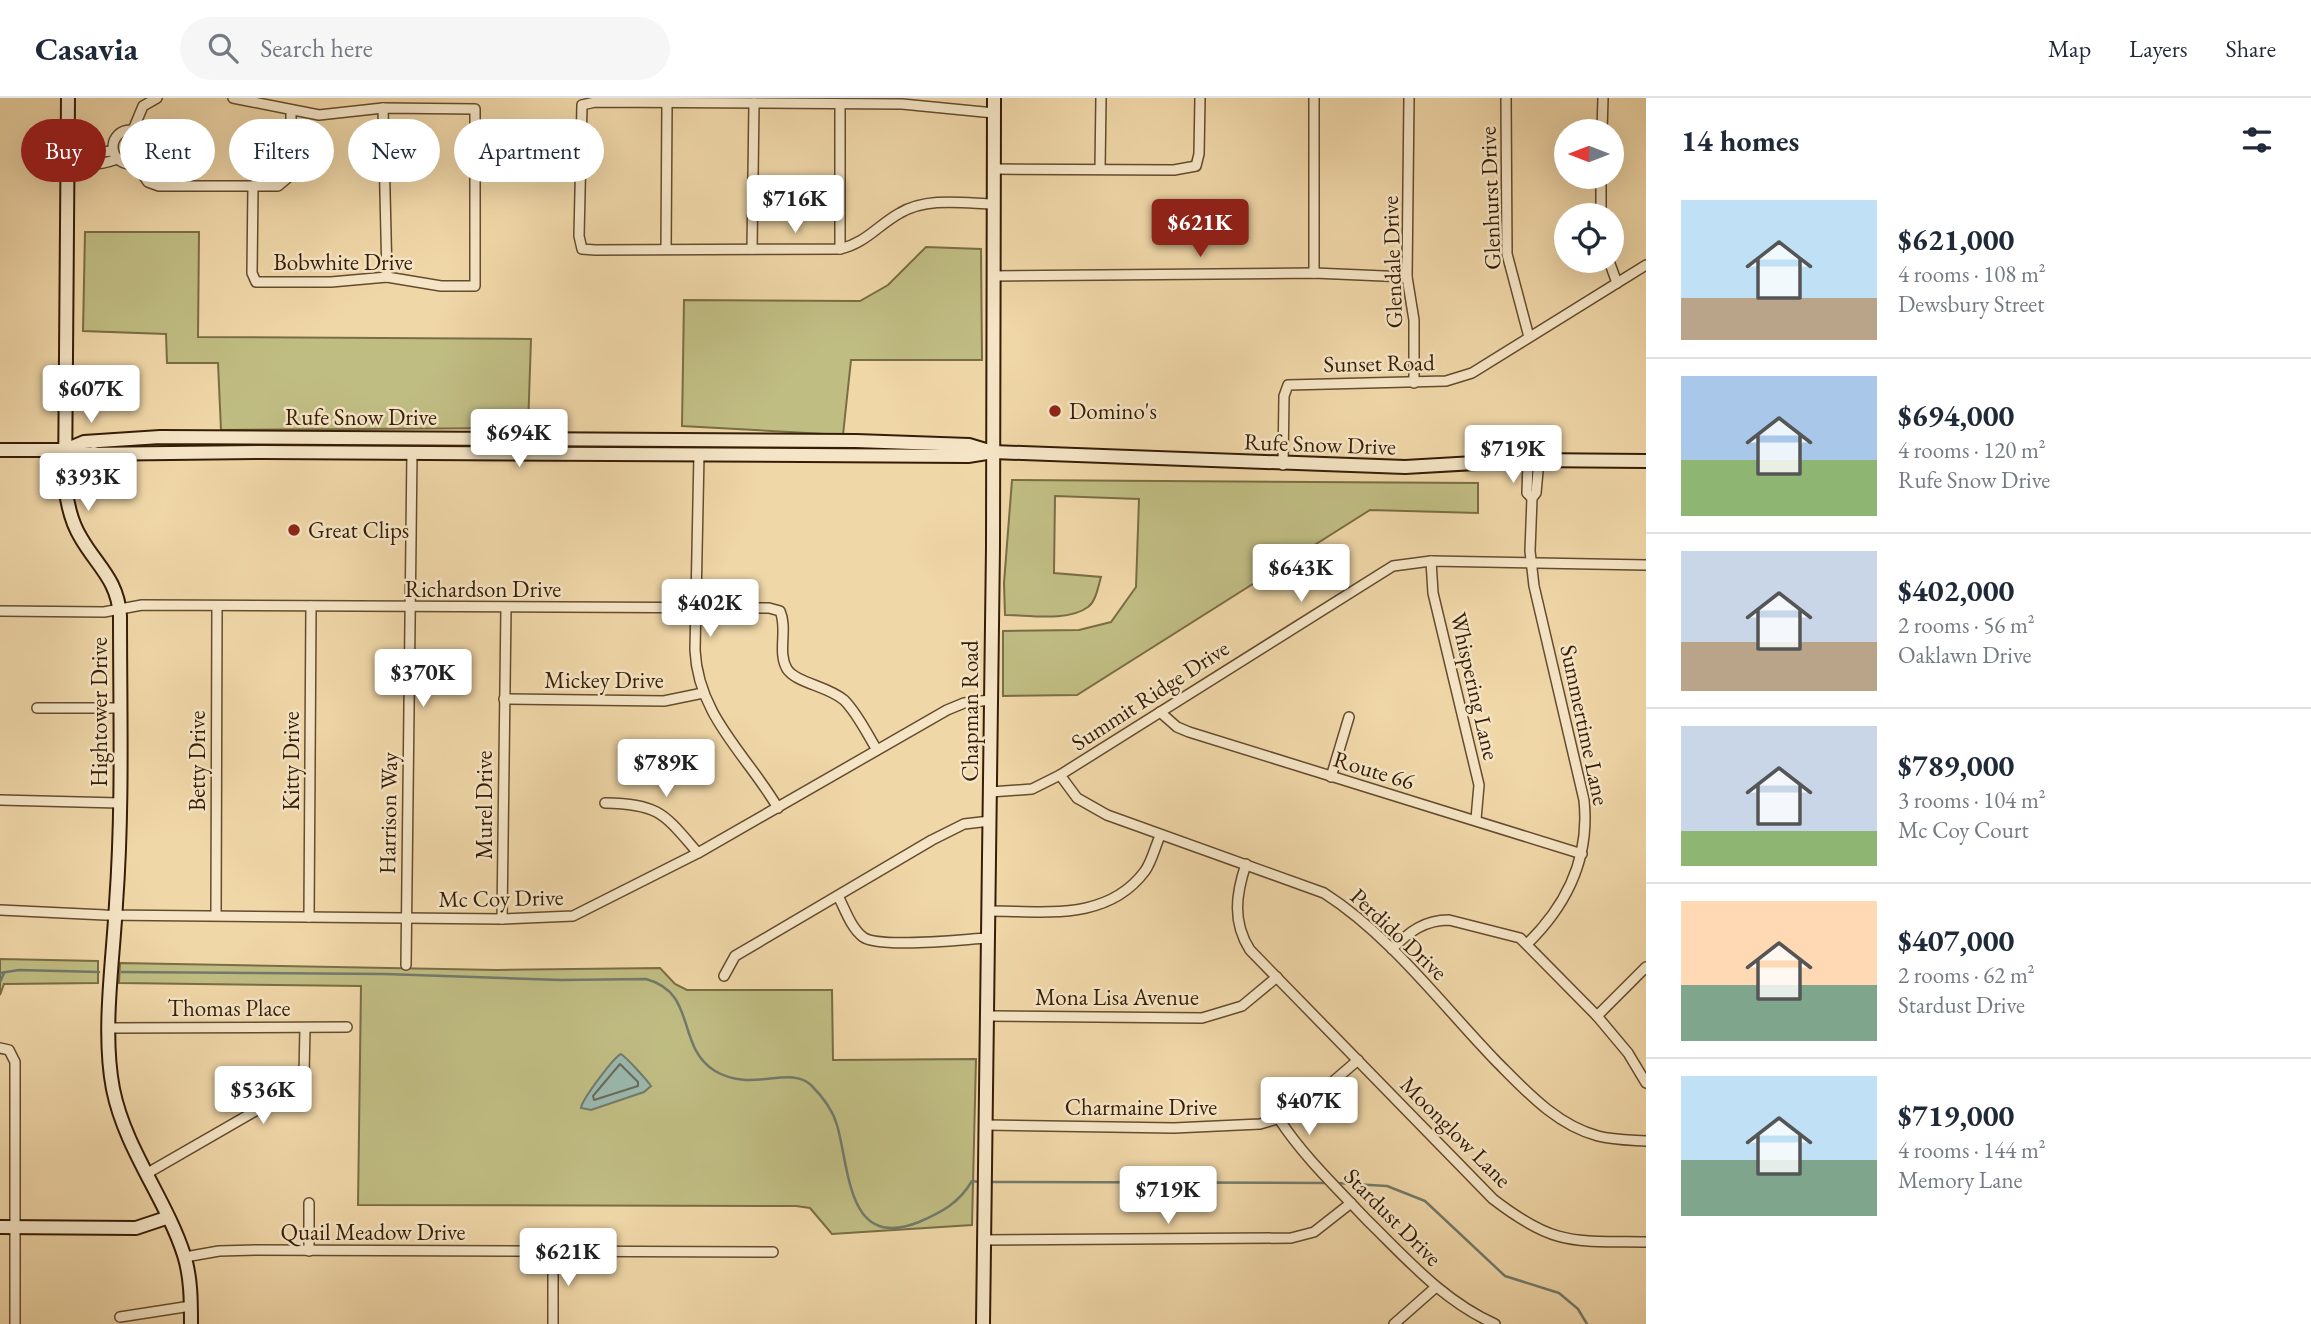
<!DOCTYPE html>
<meta charset="utf-8">
<style>
body{margin:0;font-family:"EB Garamond",serif;background:#f6f6f7;color:#1f2937;height:100vh;display:flex;flex-direction:column;font-size:26px;white-space:nowrap}
*{box-sizing:border-box;margin:0}
p{font-size:23px;color:#747a83}
.icon{flex:none;width:38px;height:38px;fill:none;stroke:currentColor;stroke-width:2;stroke-linecap:round;stroke-linejoin:round}
.map{position:relative;flex:1;overflow:hidden}
.side{display:flex;flex-direction:column;background:#fff;width:665px}
.side>*{flex:none}
.banner{position:absolute;left:21px;top:21px;width:665px;height:63px;display:flex;gap:14px}
.needle{width:46px;rotate:270deg}
.fabs{position:absolute;left:1554px;top:21px;display:grid;gap:14px}
.fabs a{display:grid;place-items:center;width:70px;height:70px;border-radius:50%;background:#fff;box-shadow:0 7px 28px #0002;font-size:35px}
.price{position:absolute;translate:-50% -60px;padding:0 16px;border-radius:7px;background:#fff;color:#222;font-size:23px;line-height:46px;filter:drop-shadow(0 2px 4px #0008)}
.price::after{content:'';position:absolute;left:50%;top:42px;width:21px;height:16px;margin-left:-10px;background:inherit;clip-path:polygon(0 0,100% 0,50% 100%)}
.price.current{background:#8f2418;color:#fff}
ul{padding:0;list-style:none}
li{display:flex;align-items:center;gap:21px;height:175px;padding:0 35px}
li+li{border-top:2px solid #e0e1e3}
li span{display:grid;place-items:center;flex:none;width:196px;height:140px;border-radius:0px;color:#555}
li>.icon{margin-inline-start:auto}
span .icon{width:84px;height:84px;fill:#fffc;stroke-width:1}
li b{font-size:30px}
h2{display:flex;justify-content:space-between;align-items:center;height:84px;padding:0 35px;font-size:30px}
.pill{padding:0 24px;border-radius:32px;background:#fff;box-shadow:0 7px 28px #0002;font-size:24px;line-height:63px}
.pill.current{background:#8f2418;color:#fff}
header{display:flex;align-items:center;gap:42px;box-sizing:border-box;height:98px;padding:0 35px;background:#fff;border-bottom:2px solid #e0e1e3}
header strong{font-size:33px}
nav{display:flex;gap:38px;margin-inline-start:auto;font-size:24px}
.search{width:490px;height:63px;background:#f6f6f7;display:flex;align-items:center;gap:18px;box-sizing:border-box;padding:0 24px;border-radius:38px;color:#747a83;font-size:26px}
main{display:flex;flex:1;min-height:0}
.map>svg:first-child{display:block}
.green{fill:#c0bd83;stroke:#7a6d44;stroke-width:2}
.water{fill:#9bb8ae;stroke:#727a6b;stroke-width:2}
.lines{fill:none;stroke-linecap:round;stroke-linejoin:round}
.shore{stroke:#686a5a;stroke-width:2}
.stream{stroke:#727a6b;stroke-width:2.5}
.street-casing{stroke:#644c2e;stroke-width:12}
.secondary-casing{stroke:#351d06;stroke-width:16}
.street{stroke:#f5e5c6;stroke-width:9}
.secondary{stroke:#f5e5c6;stroke-width:12}
.poi-dot{fill:#8f2418;stroke:#f5e5c6;stroke-width:2.5}
.labels{text-anchor:middle;stroke-width:5;stroke-linejoin:round;paint-order:stroke}
.street-label{font-size:23px;fill:#351d06;stroke:#f5e5c6}
.poi-label{font-size:23px;fill:#351d06;stroke:#f5e5c6;text-anchor:start}
</style>
<header>
<strong>Casavia</strong>
<div class="search"><svg class="icon" aria-label="search" viewBox="0 0 24 24"><circle cx="10" cy="10" r="6"/><path d="M15 15l6 6"/></svg>Search here</div>
<nav><a>Map</a><a>Layers</a><a>Share</a></nav>
</header>
<main>
<div class="map">
<svg width="1646" height="1226" viewBox="0 0 1646 1226">
<rect width="100%" height="100%" fill="#f0d7a8"/>
<filter id="stains"><feTurbulence type="fractalNoise" baseFrequency=".00286" numOctaves="4"/><feColorMatrix values="0 0 0 0 .2 0 0 0 0 .09 0 0 0 0 .02 0 0 0 .5 -.17"/></filter>
<radialGradient id="worn" r=".72"><stop offset=".6" stop-color="#630" stop-opacity="0"/><stop offset="1" stop-color="#630" stop-opacity=".3"/></radialGradient>
<g class="green">
<path d="M85 134H199L198 239 531 241 528 330 221 332 218 265H167L166 236 83 233Z"/>
<path d="M926 149 981 151 982 262H851L843 337 682 328 684 202 860 203 888 187Z"/>
<path d="M1012 382 1478 385V415L1370 412 1077 597 1003 598V533L1079 532 1111 524 1136 489 1139 401 1055 398 1054 475 1101 479C1098 489 1096 503 1088 509 1068 524 1028 517 1005 517L1004 485Z"/>
<path d="M0 861 98 863V885L4 886 0 897Z"/>
<path d="M120 865 497 872 660 870 675 886 687 892H832L833 962 976 961 972 1127 832 1136 810 1110 796 1108 358 1107 361 888 119 885Z"/>
</g>
<path class="water" d="M621 956C627 960 647 982 651 988L644 994 591 1012 581 1010C582 1001 615 958 621 956Z"/>
<g class="lines">
<path class="shore" d="M620 966 638 984V988L594 1002 593 998Z"/>
<g class="stream">
<path d="M122 874 385 876 561 882 646 881C698 895 675 948 715 973 752 995 789 967 811 987 822 998 833 1013 837 1027 850 1072 847 1153 919 1124 942 1114 959 1105 972 1083L979 1084"/>
<path d="M0 875 19 872 99 874"/>
<path d="M0 884 4 875"/>
<path d="M989 1084 1329 1085"/>
<path d="M1336 1085 1387 1088 1425 1103 1505 1178 1559 1195 1578 1211 1587 1226"/>
</g>
<g class="street-casing">
<g id="street">
<path d="M233 0 319 17 383 10 475 11V188H441L387 179 331 184H256L252 175 253 88"/>
<path d="M1314 0V175"/>
<path d="M1409 0 1407 179 1414 222V285"/>
<path d="M1506 0 1507 156 1529 239"/>
<path d="M383 10 387 179"/>
<circle cx="130" cy="49" r="17"/>
<path d="M133 32 143 8 157 0"/>
<path d="M1602 33 1603 0"/>
<path d="M69 61C84 69 101 67 117 61"/>
<path d="M69 61 78 56 113 53"/>
<path d="M135 66 148 84 159 88H278L291 77V12"/>
<path d="M993 71 1174 72 1196 68 1199 56 1200 0"/>
<path d="M1100 71 1101 0"/>
<path d="M993 106C963 105 927 99 900 115 878 127 866 145 840 151L595 152 582 151 579 138 582 7 595 4 902 6 994 15"/>
<path d="M1601 117V79"/>
<path d="M666 151 667 6"/>
<path d="M752 151 754 5"/>
<path d="M840 151V6"/>
<path d="M1609 163 1617 185"/>
<path d="M993 178 1314 175 1407 179"/>
<path d="M699 356 695 552C698 618 747 657 778 710"/>
<path d="M1528 362 1527 395 1532 400"/>
<path d="M1283 367 1284 298 1288 287 1446 283 1472 275 1646 167"/>
<path d="M1431 463 1433 495 1479 687 1476 721"/>
<path d="M0 513 104 514 142 507 769 510 780 513C788 531 777 554 787 571 796 585 828 588 844 602 858 616 867 636 877 652"/>
<path d="M504 601 664 603 703 595"/>
<path d="M37 610H121"/>
<path d="M1160 614 1177 629 1189 634 1582 756"/>
<path d="M1060 677 1077 700 1107 717 1324 795C1391 838 1441 906 1496 963 1525 992 1556 1027 1598 1038 1613 1042 1630 1042 1646 1043"/>
<path d="M1331 679 1349 619"/>
<path d="M990 694 1032 691 1060 677 1393 468 1431 463 1646 467"/>
<path d="M0 702 119 705"/>
<path d="M605 705C660 706 664 716 698 755"/>
<path d="M1246 766C1236 796 1232 824 1250 852L1493 1101C1554 1148 1572 1143 1646 1144"/>
<path d="M838 798C845 811 851 830 863 839 879 851 965 841 988 840"/>
<path d="M0 812 105 817 502 821 573 818 698 755 947 612 964 605 990 602"/>
<path d="M988 813C1044 813 1107 824 1145 773 1152 763 1155 749 1160 738"/>
<path d="M216 817 217 508"/>
<path d="M309 819 311 508"/>
<path d="M502 821 506 510"/>
<path d="M1527 846C1567 807 1590 759 1584 702L1534 488 1530 453 1532 400 1536 395 1539 362"/>
<path d="M1392 851C1409 834 1424 822 1449 822L1520 840 1597 918 1628 955 1646 985"/>
<path d="M406 867 412 354"/>
<path d="M724 878 735 858 932 742 964 726 990 723"/>
<path d="M987 918 1202 920 1242 908 1277 879"/>
<path d="M1597 918 1646 869"/>
<path d="M111 930 347 929"/>
<path d="M0 950 9 952 15 964V1226"/>
<path d="M1279 1021C1304 1059 1336 1089 1367 1122 1407 1161 1443 1203 1495 1226"/>
<path d="M986 1027 1174 1030 1260 1026 1287 1018 1307 1006 1358 962"/>
<path d="M146 1076 297 989 304 977 305 930"/>
<path d="M984 1142 1291 1140 1314 1134 1351 1105"/>
<path d="M309 1153V1105"/>
<path d="M553 1153V1226"/>
<path d="M185 1159 219 1153 256 1152 773 1154"/>
<path d="M120 1219 191 1208"/>
<path d="M1394 1226 1436 1189"/>
</g>
</g>
<g class="secondary-casing">
<g id="secondary">
<path d="M68 0 65 387C67 405 71 424 81 440 97 468 118 482 120 518 120 614 123 710 116 806 113 864 102 934 113 991 125 1051 166 1101 184 1157 191 1179 191 1203 191 1226"/>
<path d="M0 352H65L85 356 263 354 968 358 993 354 1405 369 1528 362 1646 363"/>
<path d="M65 352 84 344 160 339 856 343 969 347 989 353"/>
<path d="M65 386 77 369 94 355"/>
<path d="M0 1129 136 1130 166 1120"/>
<path d="M983 1226 993 449 994 0"/>
</g>
</g>
<use href="#street" class="street"/>
<use href="#secondary" class="secondary"/>
</g>
<g class="poi-dot">
<circle cx="1055" cy="313" r="7"/>
<circle cx="294" cy="432" r="7"/>
</g>
<g class="labels">
<g class="street-label">
<text transform="translate(1490 100) rotate(-92)" y="8">Glenhurst Drive</text>
<text x="343" y="172">Bobwhite Drive</text>
<text transform="translate(1392 164) rotate(-92)" y="8">Glendale Drive</text>
<text transform="translate(1379 265) rotate(-1)" y="8">Sunset Road</text>
<text x="361" y="327">Rufe Snow Drive</text>
<text transform="translate(1320 346) rotate(2)" y="8">Rufe Snow Drive</text>
<text x="483" y="499">Richardson Drive</text>
<text x="604" y="590">Mickey Drive</text>
<text transform="translate(1475 588) rotate(77)" y="8">Whispering Lane</text>
<text transform="translate(1150 597) rotate(-33)" y="8">Summit Ridge Drive</text>
<text transform="translate(970 613) rotate(-90)" y="8">Chapman Road</text>
<text transform="translate(99 614) rotate(-90)" y="8">Hightower Drive</text>
<text transform="translate(1585 627) rotate(78)" y="8">Summertime Lane</text>
<text transform="translate(197 663) rotate(-90)" y="8">Betty Drive</text>
<text transform="translate(291 663) rotate(-90)" y="8">Kitty Drive</text>
<text transform="translate(1374 672) rotate(17)" y="8">Route 66</text>
<text transform="translate(484 707) rotate(-90)" y="8">Murel Drive</text>
<text transform="translate(388 715) rotate(-89)" y="8">Harrison Way</text>
<text transform="translate(501 800) rotate(-1)" y="8">Mc Coy Drive</text>
<text transform="translate(1399 836) rotate(43)" y="8">Perdido Drive</text>
<text x="1117" y="907">Mona Lisa Avenue</text>
<text x="229" y="918">Thomas Place</text>
<text x="1141" y="1017">Charmaine Drive</text>
<text transform="translate(1456 1034) rotate(45)" y="8">Moonglow Lane</text>
<text transform="translate(1393 1119) rotate(45)" y="8">Stardust Drive</text>
<text x="373" y="1142">Quail Meadow Drive</text>
</g>
<g class="poi-label">
<text x="1069" y="321">Domino's</text>
<text x="308" y="440">Great Clips</text>
</g>
</g>
<rect width="100%" height="100%" filter="url(#stains)"/>
<rect width="100%" height="100%" fill="url(#worn)"/>
</svg>
<div class="fabs">
<a><svg class="needle" viewBox="-14 -14 28 28"><path d="M0-13l5 13h-10z" fill="#e53935"/><path d="M0 13l5-13h-10z" fill="#747a83"/></svg></a>
<a><svg class="icon" aria-label="locate" viewBox="0 0 24 24"><circle cx="12" cy="12" r="6"/><path d="M12 2v4M12 18v4M2 12h4M18 12h4"/></svg></a>
</div>
<b class="price" style="left:795px;top:137px">$716K</b>
<b class="price current" style="left:1200px;top:161px">$621K</b>
<b class="price" style="left:91px;top:327px">$607K</b>
<b class="price" style="left:519px;top:371px">$694K</b>
<b class="price" style="left:1513px;top:387px">$719K</b>
<b class="price" style="left:88px;top:415px">$393K</b>
<b class="price" style="left:1301px;top:506px">$643K</b>
<b class="price" style="left:710px;top:541px">$402K</b>
<b class="price" style="left:423px;top:611px">$370K</b>
<b class="price" style="left:666px;top:701px">$789K</b>
<b class="price" style="left:263px;top:1028px">$536K</b>
<b class="price" style="left:1309px;top:1039px">$407K</b>
<b class="price" style="left:1168px;top:1128px">$719K</b>
<b class="price" style="left:568px;top:1190px">$621K</b>
<div class="banner">
<a class="pill current">Buy</a>
<a class="pill">Rent</a>
<a class="pill">Filters</a>
<a class="pill">New</a>
<a class="pill">Apartment</a>
</div>
</div>
<section class="side">
<h2>14 homes<svg class="icon" aria-label="filters" viewBox="0 0 24 24"><path d="M4 7h16M4 17h16"/><circle cx="9" cy="7" r="2"/><circle cx="15" cy="17" r="2"/></svg></h2>
<ul>
<li><span style="background:linear-gradient(#bfe0f5 70%,#b9a48a 0)"><svg class="icon" aria-label="home" viewBox="0 0 24 24"><path d="M3 11l9-7 9 7M6 9v11h12V9"/></svg></span><div><b>$621,000</b><p>4 rooms · 108 m²</p><p>Dewsbury Street</p></div></li>
<li><span style="background:linear-gradient(#a9c7e8 60%,#8fb573 0)"><svg class="icon" aria-label="home" viewBox="0 0 24 24"><path d="M3 11l9-7 9 7M6 9v11h12V9"/></svg></span><div><b>$694,000</b><p>4 rooms · 120 m²</p><p>Rufe Snow Drive</p></div></li>
<li><span style="background:linear-gradient(#c9d6e8 65%,#b9a48a 0)"><svg class="icon" aria-label="home" viewBox="0 0 24 24"><path d="M3 11l9-7 9 7M6 9v11h12V9"/></svg></span><div><b>$402,000</b><p>2 rooms · 56 m²</p><p>Oaklawn Drive</p></div></li>
<li><span style="background:linear-gradient(#c9d6e8 75%,#8fb573 0)"><svg class="icon" aria-label="home" viewBox="0 0 24 24"><path d="M3 11l9-7 9 7M6 9v11h12V9"/></svg></span><div><b>$789,000</b><p>3 rooms · 104 m²</p><p>Mc Coy Court</p></div></li>
<li><span style="background:linear-gradient(#ffd9b3 60%,#7fa58c 0)"><svg class="icon" aria-label="home" viewBox="0 0 24 24"><path d="M3 11l9-7 9 7M6 9v11h12V9"/></svg></span><div><b>$407,000</b><p>2 rooms · 62 m²</p><p>Stardust Drive</p></div></li>
<li><span style="background:linear-gradient(#bfe0f5 60%,#7fa58c 0)"><svg class="icon" aria-label="home" viewBox="0 0 24 24"><path d="M3 11l9-7 9 7M6 9v11h12V9"/></svg></span><div><b>$719,000</b><p>4 rooms · 144 m²</p><p>Memory Lane</p></div></li>
</ul>
</section>
</main>
